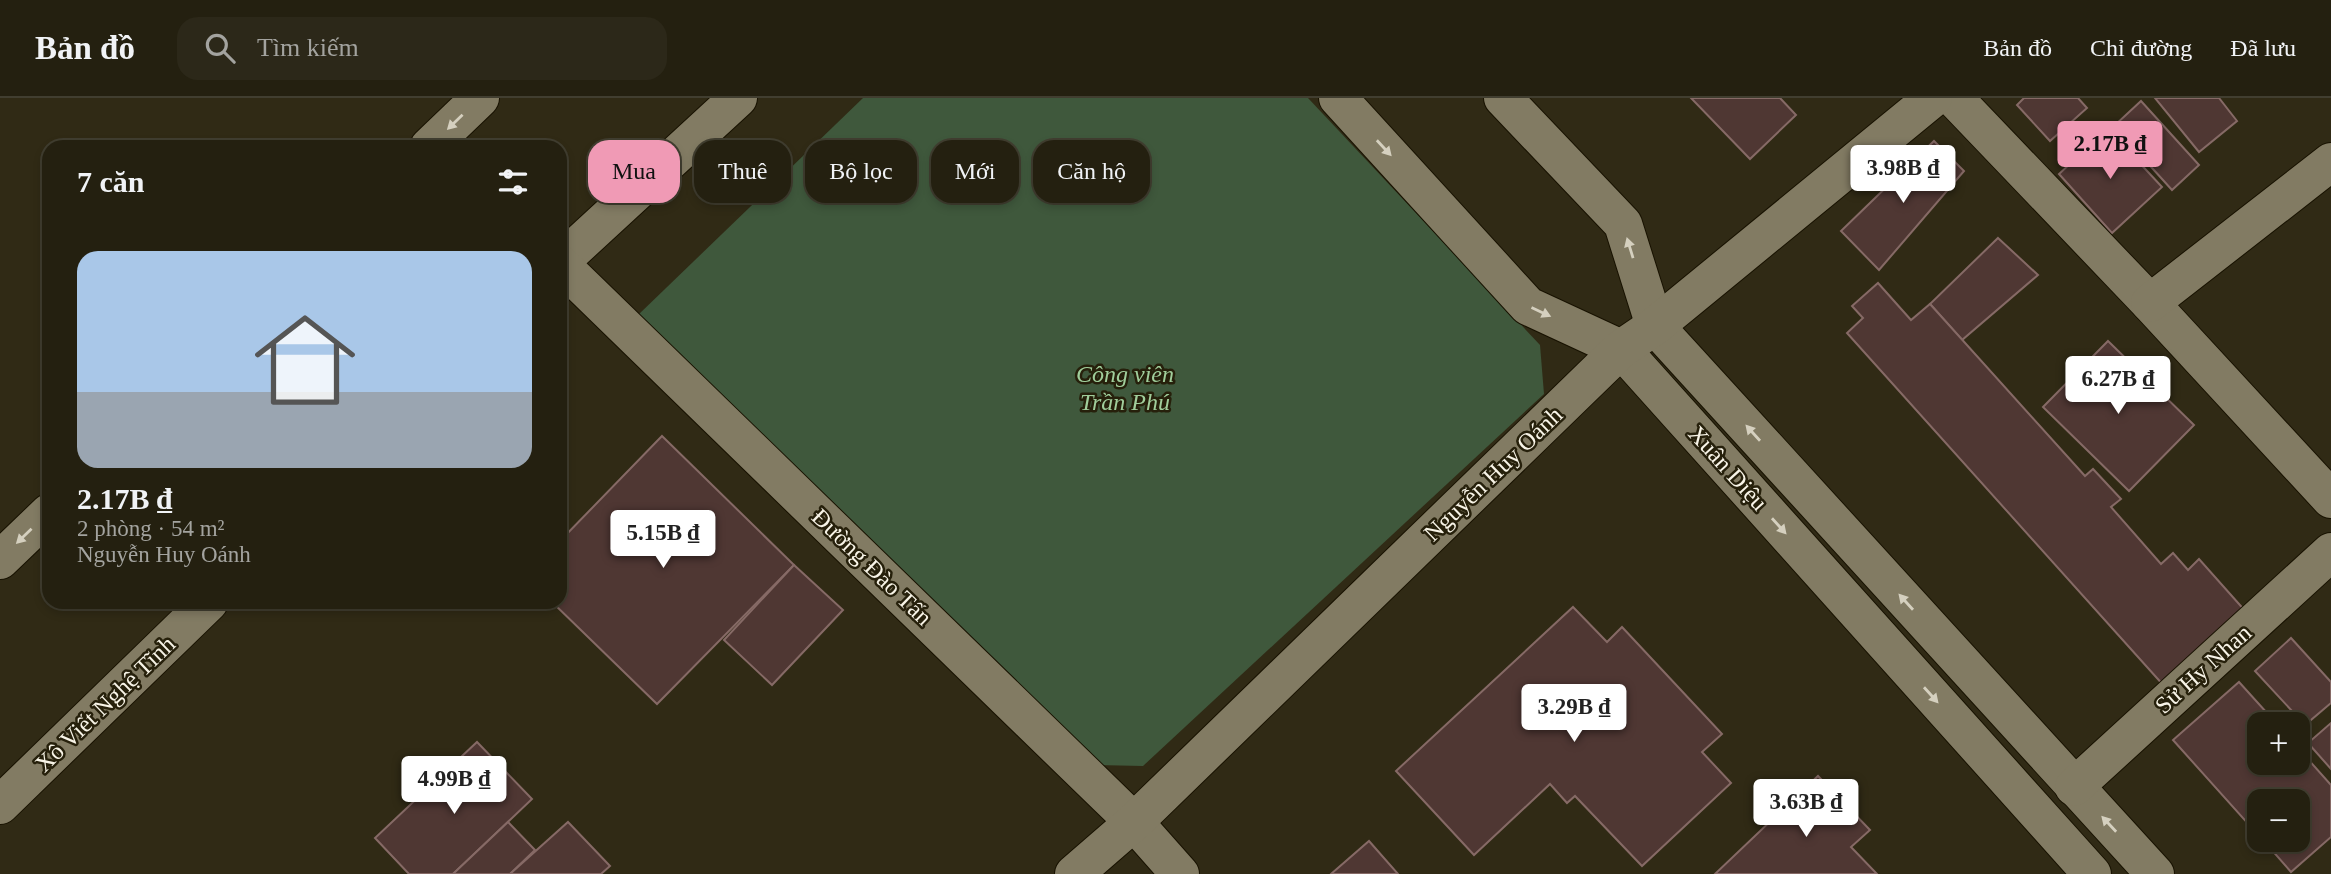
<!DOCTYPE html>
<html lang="vi">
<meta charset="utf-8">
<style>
body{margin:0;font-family:Georgia,serif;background:#2c2819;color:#f1f3f6;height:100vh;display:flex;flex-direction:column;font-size:26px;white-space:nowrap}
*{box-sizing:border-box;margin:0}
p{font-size:23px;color:#a3a39f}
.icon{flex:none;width:38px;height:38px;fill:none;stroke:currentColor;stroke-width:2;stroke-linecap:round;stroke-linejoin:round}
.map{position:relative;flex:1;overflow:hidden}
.side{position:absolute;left:42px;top:42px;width:525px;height:469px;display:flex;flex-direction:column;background:#242010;border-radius:21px;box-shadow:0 4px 10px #0003,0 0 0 2px #413e30}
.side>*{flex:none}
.hud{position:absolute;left:588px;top:42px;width:665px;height:63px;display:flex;gap:14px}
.fabs{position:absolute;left:2247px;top:614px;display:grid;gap:14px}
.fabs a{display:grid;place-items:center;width:63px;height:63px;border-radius:14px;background:#242010;box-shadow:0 4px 10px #0003,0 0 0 2px #413e30;font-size:35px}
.price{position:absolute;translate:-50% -60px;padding:0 16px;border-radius:7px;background:#fff;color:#222;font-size:23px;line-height:46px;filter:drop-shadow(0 2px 4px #0008)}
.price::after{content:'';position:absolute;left:50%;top:42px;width:21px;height:16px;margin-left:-10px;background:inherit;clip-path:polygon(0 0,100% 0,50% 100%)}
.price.current{background:#f09ab5;color:#111}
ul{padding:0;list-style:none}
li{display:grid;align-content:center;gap:14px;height:371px;padding:0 35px}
li span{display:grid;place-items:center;height:217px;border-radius:21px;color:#555}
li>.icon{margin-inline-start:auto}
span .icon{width:126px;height:126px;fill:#fffc;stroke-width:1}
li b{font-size:30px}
h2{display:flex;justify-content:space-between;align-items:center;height:84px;padding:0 35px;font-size:30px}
.tag{padding:0 24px;border-radius:21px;background:#242010;box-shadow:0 4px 10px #0003,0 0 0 2px #413e30;font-size:24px;line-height:63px}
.tag.current{background:#f09ab5;color:#111}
header{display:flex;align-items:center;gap:42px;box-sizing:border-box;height:98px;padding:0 35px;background:#242010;border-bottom:2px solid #413e30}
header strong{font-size:33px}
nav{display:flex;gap:38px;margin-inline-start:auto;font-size:24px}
.search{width:490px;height:63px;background:#2c2819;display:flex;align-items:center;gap:18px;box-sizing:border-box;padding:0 24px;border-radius:21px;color:#a3a39f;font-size:26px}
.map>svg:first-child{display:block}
.green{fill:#3f583c}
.building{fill:#4f3733;stroke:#866a66;stroke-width:2}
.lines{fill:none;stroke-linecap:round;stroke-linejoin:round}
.minor-casing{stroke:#181201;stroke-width:40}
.minor{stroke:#827b63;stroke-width:38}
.oneway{fill:#d5d0bf}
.labels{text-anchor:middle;stroke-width:5;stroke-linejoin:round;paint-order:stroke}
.park-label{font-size:24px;font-style:italic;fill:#a0ce9b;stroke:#26200b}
.street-label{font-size:24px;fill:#f8f4e7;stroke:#26200b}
</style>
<header>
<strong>Bản đồ</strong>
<div class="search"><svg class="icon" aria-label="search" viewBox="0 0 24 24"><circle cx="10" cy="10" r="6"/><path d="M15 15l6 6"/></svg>Tìm kiếm</div>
<nav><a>Bản đồ</a><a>Chỉ đường</a><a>Đã lưu</a></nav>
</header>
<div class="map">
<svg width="2331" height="776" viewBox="0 0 2331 776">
<rect width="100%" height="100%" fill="#302a15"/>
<path class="green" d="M863 0H1308L1540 247 1544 296 1143 668 1096 667 637 218Z"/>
<g class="building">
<path d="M1691 0H1780L1796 17 1750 61Z"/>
<path d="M2024 0H2078L2087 10 2050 43 2017 7Z"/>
<path d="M2155 0H2219L2237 23 2199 54Z"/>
<path d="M2141 3 2199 67 2172 92 2114 28Z"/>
<path d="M2108 31 2162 89 2112 135 2059 76Z"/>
<path d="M1934 43 1964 73 1879 172 1841 133Z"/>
<path d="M1998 140 2038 177 1962 242 1930 206Z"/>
<path d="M1878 185 1911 222 1930 206 2085 378 2093 371 2121 401 2111 409 2161 466 2173 455 2188 472 2199 461 2247 515 2165 589 1847 235 1863 220 1852 208Z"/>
<path d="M2108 243 2194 327 2129 393 2043 309Z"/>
<path d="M662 338 794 467 657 606 552 504H560V443Z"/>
<path d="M794 467 843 512 772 587 724 542Z"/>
<path d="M1573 509 1607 544 1622 529 1722 636 1702 654 1731 685 1642 768 1575 698 1567 705 1550 686 1474 757 1396 673Z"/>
<path d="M2291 540 2331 584V605L2305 627 2255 573Z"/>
<path d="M2239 584 2277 626H2259V665H2298V650L2331 687V739L2291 774 2263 742H2298V704H2259V738L2173 642Z"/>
<path d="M2331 625V671L2308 645Z"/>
<path d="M477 644 532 701 453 776H409L375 740Z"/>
<path d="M1818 678 1870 732 1851 749 1877 776H1715Z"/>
<path d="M508 724 535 752 510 776H453Z"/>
<path d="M568 724 610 768 601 776H510Z"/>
<path d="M1369 743 1398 776H1331Z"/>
</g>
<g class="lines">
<g class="minor-casing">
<g id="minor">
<path d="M1338 0 1528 208 1621 251 2092 776"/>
<path d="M1503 0 1623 126 1655 228 2155 776"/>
<path d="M1954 0 2150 205 2331 401"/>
<path d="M429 49 480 0"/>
<path d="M560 164 738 0"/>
<path d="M560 166 1134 724 1180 776"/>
<path d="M2150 205 2331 64"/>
<path d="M0 462 49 415"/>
<path d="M2074 689 2331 454"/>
<path d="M0 707 209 504"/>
<path d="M1074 776 1134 724 1621 251 1655 228 1933 0"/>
</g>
</g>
<use href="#minor" class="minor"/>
</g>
<defs><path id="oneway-solid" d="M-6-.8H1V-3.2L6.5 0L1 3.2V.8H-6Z" transform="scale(1.75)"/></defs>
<g class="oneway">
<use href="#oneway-solid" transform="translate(455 24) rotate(136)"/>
<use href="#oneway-solid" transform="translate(1384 50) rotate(47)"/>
<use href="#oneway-solid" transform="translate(1630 150) rotate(-107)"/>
<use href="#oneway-solid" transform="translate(1541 214) rotate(25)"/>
<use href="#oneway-solid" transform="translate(1753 335) rotate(-132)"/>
<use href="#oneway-solid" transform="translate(1779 428) rotate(48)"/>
<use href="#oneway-solid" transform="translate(24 438) rotate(136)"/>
<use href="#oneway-solid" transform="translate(1906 504) rotate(-132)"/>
<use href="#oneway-solid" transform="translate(1931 597) rotate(48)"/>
<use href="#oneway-solid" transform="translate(2109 726) rotate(-133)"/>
</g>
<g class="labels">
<g class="park-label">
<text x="1125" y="284">Công viên<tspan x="1125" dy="28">Trần Phú</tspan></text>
</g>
<g class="street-label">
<text transform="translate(1728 370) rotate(48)" y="8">Xuân Diệu</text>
<text transform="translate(1493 376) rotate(-44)" y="8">Nguyễn Huy Oánh</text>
<text transform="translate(872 469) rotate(44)" y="8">Đường Đào Tấn</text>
<text transform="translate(2203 571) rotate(-42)" y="8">Sử Hy Nhan</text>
<text transform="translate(105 606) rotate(-44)" y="8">Xô Viết Nghệ Tĩnh</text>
</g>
</g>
</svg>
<div class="fabs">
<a>+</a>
<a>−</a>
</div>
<b class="price current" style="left:2110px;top:83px">2.17B ₫</b>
<b class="price" style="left:1903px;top:107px">3.98B ₫</b>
<b class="price" style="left:2118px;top:318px">6.27B ₫</b>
<b class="price" style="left:663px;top:472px">5.15B ₫</b>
<b class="price" style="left:1574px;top:646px">3.29B ₫</b>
<b class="price" style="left:454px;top:718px">4.99B ₫</b>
<b class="price" style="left:1806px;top:741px">3.63B ₫</b>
<div class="hud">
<a class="tag current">Mua</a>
<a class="tag">Thuê</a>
<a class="tag">Bộ lọc</a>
<a class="tag">Mới</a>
<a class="tag">Căn hộ</a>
</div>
<section class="side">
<h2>7 căn<svg class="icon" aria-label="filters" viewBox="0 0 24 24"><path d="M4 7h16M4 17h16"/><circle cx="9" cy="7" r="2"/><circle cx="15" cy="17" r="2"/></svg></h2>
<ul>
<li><span style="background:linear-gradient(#a9c7e8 65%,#9aa5b1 0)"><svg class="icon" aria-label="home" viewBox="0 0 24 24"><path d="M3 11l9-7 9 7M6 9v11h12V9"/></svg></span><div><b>2.17B ₫</b><p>2 phòng · 54 m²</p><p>Nguyễn Huy Oánh</p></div></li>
</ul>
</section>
</div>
